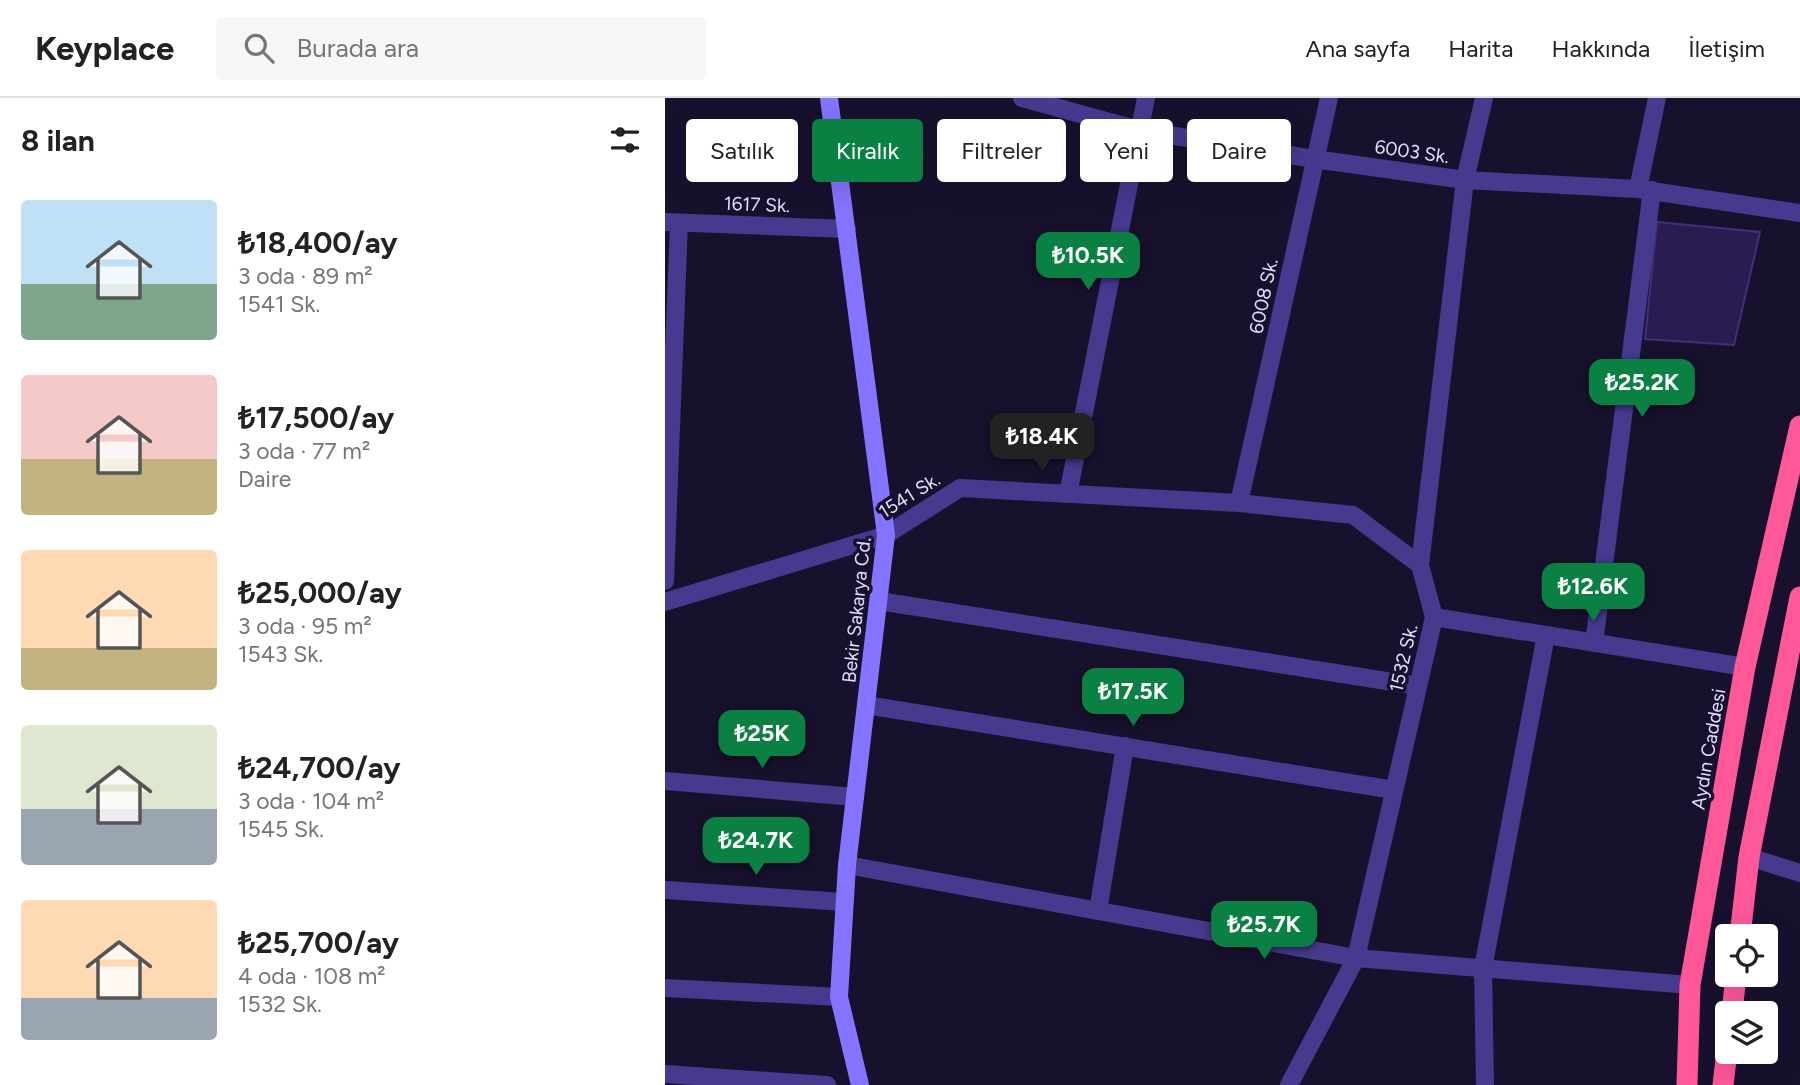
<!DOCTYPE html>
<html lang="tr">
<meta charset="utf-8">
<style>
body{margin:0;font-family:Figtree,sans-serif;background:#f6f6f6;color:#222;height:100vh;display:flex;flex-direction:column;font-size:26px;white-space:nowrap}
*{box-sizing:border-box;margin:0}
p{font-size:23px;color:#767676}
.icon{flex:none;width:38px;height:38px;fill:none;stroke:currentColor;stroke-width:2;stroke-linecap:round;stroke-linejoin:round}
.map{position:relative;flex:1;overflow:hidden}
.sheet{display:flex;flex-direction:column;background:#fff;width:665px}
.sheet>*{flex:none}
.guide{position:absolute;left:21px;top:21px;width:665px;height:63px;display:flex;gap:14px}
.buttons{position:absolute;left:1050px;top:826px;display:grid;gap:14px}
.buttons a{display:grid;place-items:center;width:63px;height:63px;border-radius:7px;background:#fff;box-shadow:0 7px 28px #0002;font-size:35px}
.price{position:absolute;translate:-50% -60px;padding:0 16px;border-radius:14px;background:#0b8043;color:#fff;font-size:23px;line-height:46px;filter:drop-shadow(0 2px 4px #0008)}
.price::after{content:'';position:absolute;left:50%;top:42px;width:21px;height:16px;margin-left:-10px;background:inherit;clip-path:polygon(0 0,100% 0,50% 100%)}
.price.on{background:#222;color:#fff}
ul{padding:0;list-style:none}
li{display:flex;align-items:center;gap:21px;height:175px;padding:0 21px}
li span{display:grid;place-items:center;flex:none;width:196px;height:140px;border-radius:7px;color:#555}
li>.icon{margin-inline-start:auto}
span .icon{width:84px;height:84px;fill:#fffc;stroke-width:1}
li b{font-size:30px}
h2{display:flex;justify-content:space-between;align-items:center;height:84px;padding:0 21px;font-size:30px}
.chip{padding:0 24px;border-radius:7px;background:#fff;box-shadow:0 7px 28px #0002;font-size:24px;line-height:63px}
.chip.on{background:#0b8043;color:#fff}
header{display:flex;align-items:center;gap:42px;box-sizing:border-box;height:98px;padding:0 35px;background:#fff;border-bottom:2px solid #e0e0e0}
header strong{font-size:33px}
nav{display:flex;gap:38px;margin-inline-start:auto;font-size:24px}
.search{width:490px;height:63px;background:#f6f6f6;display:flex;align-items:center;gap:18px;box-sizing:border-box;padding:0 24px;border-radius:7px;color:#767676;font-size:26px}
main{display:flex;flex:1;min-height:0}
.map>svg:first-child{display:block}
.building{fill:#2b1c4f;stroke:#442d7c;stroke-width:2}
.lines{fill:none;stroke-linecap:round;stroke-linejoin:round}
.street{stroke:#453a8e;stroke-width:18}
.secondary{stroke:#8474ff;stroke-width:18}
.highway{stroke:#ff5899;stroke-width:21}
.labels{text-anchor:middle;stroke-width:7;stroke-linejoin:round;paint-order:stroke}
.street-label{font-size:19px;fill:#e4ddff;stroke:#18112e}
</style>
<header>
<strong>Keyplace</strong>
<div class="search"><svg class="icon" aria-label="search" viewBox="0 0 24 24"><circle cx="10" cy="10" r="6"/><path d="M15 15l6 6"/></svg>Burada ara</div>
<nav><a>Ana sayfa</a><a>Harita</a><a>Hakkında</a><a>İletişim</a></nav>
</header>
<main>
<section class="sheet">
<h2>8 ilan<svg class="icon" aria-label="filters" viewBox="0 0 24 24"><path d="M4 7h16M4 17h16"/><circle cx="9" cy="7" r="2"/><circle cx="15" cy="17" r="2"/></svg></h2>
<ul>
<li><span style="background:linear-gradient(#bfe0f5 60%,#7fa58c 0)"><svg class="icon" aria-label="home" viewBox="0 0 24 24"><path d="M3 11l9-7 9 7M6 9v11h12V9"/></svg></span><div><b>₺18,400/ay</b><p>3 oda · 89 m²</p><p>1541 Sk.</p></div></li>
<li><span style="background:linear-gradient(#f6c9c9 60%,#c2b280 0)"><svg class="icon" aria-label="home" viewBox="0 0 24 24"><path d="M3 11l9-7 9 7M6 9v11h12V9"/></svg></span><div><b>₺17,500/ay</b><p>3 oda · 77 m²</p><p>Daire</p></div></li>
<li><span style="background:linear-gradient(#ffd9b3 70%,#c2b280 0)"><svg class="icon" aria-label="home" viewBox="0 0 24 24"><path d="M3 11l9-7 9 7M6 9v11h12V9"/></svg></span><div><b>₺25,000/ay</b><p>3 oda · 95 m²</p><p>1543 Sk.</p></div></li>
<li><span style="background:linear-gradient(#dfe7d0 60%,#9aa5b1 0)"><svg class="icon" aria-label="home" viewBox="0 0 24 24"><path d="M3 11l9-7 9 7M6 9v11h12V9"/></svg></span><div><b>₺24,700/ay</b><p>3 oda · 104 m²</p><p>1545 Sk.</p></div></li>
<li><span style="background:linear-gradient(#ffd9b3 70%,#9aa5b1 0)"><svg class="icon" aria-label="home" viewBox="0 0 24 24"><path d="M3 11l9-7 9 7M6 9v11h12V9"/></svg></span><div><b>₺25,700/ay</b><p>4 oda · 108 m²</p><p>1532 Sk.</p></div></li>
</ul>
</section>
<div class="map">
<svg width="1135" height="987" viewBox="0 0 1135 987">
<rect width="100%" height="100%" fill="#18112e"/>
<path class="building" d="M992 124 1095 134 1069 247 980 241Z"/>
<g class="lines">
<g class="street">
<path d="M357 0 474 32 649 61 800 82 973 91 1135 115"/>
<path d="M973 91 992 0"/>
<path d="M0 124 182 131"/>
<path d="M403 396 481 0"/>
<path d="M574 405 664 0"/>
<path d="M0 483 14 125"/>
<path d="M214 503 753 588"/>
<path d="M0 504 221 437 295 390 574 405 688 417 755 467"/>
<path d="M769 519 1080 569"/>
<path d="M929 545 987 92"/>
<path d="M201 607 729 692"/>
<path d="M0 683 190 699"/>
<path d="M1084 759 1135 775"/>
<path d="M182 767 691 860 1025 887"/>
<path d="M0 792 179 804"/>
<path d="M433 813 460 648"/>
<path d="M0 890 174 899"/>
<path d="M0 976 162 987"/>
<path d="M624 987 691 860 769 519 755 467 800 82 819 0"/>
<path d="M820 987 818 870 881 537"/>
</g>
<path class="secondary" d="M164 0 221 437 182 767 174 899 195 987"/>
<g class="highway">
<path d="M1075 838 1084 759 1135 499"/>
<path d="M1067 915 1071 877"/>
<path d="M1022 987 1025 887 1080 569 1135 328"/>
<path d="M1058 987 1062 953"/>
</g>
</g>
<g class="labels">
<g class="street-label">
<text transform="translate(747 53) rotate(8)" y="7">6003 Sk.</text>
<text transform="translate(92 106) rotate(2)" y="7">1617 Sk.</text>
<text transform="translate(598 198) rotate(-78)" y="7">6008 Sk.</text>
<text transform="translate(244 397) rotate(-32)" y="7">1541 Sk.</text>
<text transform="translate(191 512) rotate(-84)" y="7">Bekir Sakarya Cd.</text>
<text transform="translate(738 560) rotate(-77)" y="7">1532 Sk.</text>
<text transform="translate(1043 651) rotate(-80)" y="7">Aydın Caddesi</text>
</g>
</g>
</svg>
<div class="buttons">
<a><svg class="icon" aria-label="locate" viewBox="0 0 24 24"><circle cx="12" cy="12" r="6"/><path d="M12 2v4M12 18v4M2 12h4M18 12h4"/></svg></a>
<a><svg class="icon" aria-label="layers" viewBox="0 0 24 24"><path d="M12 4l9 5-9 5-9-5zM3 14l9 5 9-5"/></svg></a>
</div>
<b class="price" style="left:423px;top:194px">₺10.5K</b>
<b class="price" style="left:977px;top:321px">₺25.2K</b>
<b class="price on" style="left:377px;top:375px">₺18.4K</b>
<b class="price" style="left:928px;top:525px">₺12.6K</b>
<b class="price" style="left:468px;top:630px">₺17.5K</b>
<b class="price" style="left:97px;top:672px">₺25K</b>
<b class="price" style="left:91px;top:779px">₺24.7K</b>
<b class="price" style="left:599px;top:863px">₺25.7K</b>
<div class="guide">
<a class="chip">Satılık</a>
<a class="chip on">Kiralık</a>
<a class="chip">Filtreler</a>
<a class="chip">Yeni</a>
<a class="chip">Daire</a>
</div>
</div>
</main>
